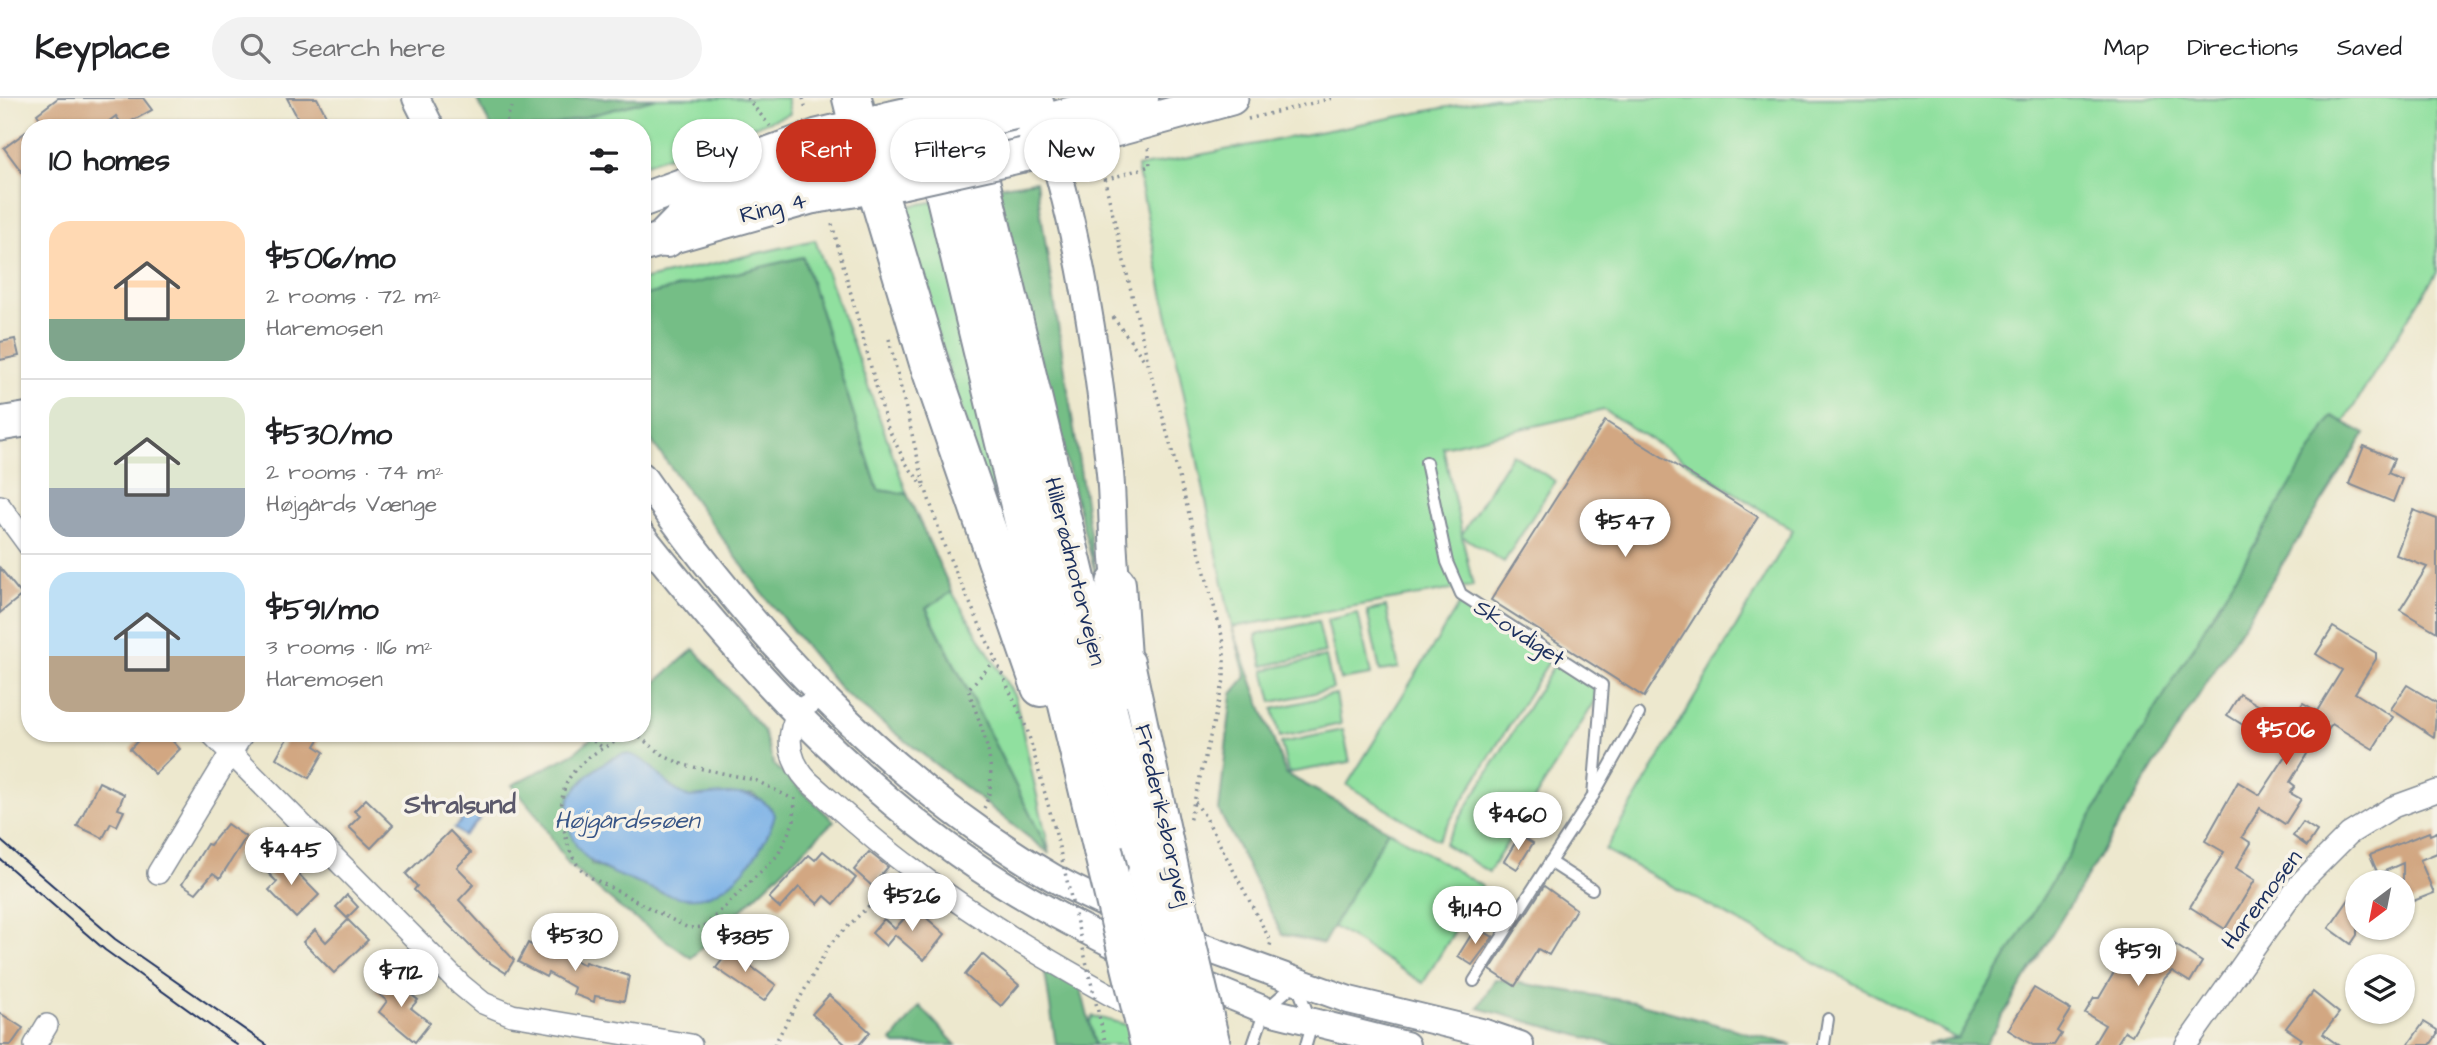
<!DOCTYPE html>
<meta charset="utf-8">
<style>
body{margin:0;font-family:"Architects Daughter",sans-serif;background:#f2f2f2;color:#202124;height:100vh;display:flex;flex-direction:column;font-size:26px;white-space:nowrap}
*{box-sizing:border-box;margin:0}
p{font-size:23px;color:#757577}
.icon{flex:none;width:38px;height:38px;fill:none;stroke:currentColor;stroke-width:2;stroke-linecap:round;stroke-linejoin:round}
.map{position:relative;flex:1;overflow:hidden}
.side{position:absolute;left:21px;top:21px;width:630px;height:623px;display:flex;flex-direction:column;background:#fff;border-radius:28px;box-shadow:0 2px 5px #0004}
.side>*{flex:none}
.guide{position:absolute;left:672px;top:21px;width:665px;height:63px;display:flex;gap:14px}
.needle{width:46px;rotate:212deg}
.fabs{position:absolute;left:2345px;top:772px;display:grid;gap:14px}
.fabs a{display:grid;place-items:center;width:70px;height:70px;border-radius:50%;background:#fff;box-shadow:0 2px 5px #0004;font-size:35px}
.price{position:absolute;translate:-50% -60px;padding:0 16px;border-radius:24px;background:#fff;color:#222;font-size:23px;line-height:46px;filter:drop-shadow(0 2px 4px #0008)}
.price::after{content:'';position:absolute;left:50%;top:42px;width:21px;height:16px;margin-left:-10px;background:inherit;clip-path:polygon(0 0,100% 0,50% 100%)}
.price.current{background:#c8321e;color:#fff}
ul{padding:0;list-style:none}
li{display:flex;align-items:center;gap:21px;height:175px;padding:0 28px}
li+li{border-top:2px solid #e0e0e0}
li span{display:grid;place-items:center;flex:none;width:196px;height:140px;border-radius:21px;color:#555}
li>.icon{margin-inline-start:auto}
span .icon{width:84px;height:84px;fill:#fffc;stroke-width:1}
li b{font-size:30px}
h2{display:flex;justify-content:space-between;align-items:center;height:84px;padding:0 28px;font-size:30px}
.pill{padding:0 24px;border-radius:32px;background:#fff;box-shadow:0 2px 5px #0004;font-size:24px;line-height:63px}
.pill.current{background:#c8321e;color:#fff}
header{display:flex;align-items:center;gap:42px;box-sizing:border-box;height:98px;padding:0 35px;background:#fff;border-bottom:2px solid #e0e0e0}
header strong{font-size:33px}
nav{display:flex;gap:38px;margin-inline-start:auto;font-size:24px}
.search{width:490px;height:63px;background:#f2f2f2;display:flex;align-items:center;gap:18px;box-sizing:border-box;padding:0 24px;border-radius:38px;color:#757577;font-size:26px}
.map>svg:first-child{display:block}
.green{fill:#90e09f;stroke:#56887e;stroke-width:2}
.forest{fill:#74be86;stroke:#487672;stroke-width:2;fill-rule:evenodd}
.water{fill:#77afe6;stroke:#496fa2;stroke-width:2}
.building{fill:#d2a782}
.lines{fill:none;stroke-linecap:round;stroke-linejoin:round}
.service-casing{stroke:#848c96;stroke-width:14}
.minor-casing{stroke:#848c96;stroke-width:24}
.tertiary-casing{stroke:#848c96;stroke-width:30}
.primary-casing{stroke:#848c96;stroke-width:37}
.motorway-casing{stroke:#848c96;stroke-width:42}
.path{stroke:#848c96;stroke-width:3.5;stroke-dasharray:2 5;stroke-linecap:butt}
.service{stroke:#fff;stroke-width:10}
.minor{stroke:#fff;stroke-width:21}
.tertiary{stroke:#fff;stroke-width:26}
.primary{stroke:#fff;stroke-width:33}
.motorway{stroke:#fff;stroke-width:38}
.tram{stroke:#1b2f5e;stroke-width:2}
.tertiary-bridge-casing{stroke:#848c96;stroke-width:30;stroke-linecap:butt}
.primary-bridge-casing{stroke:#848c96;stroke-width:37;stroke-linecap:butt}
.motorway-bridge-casing{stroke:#848c96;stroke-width:42;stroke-linecap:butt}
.path-bridge{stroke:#848c96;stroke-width:3.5;stroke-dasharray:2 5;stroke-linecap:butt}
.tertiary-bridge{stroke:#fff;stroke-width:26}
.primary-bridge{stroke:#fff;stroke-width:33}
.motorway-bridge{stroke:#fff;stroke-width:38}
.labels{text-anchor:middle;stroke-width:7;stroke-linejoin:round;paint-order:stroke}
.street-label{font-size:23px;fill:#1b2f5e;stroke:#f7f3e8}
.water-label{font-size:24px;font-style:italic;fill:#375587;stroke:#f7f3e8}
.quarter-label{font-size:26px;font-weight:bold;fill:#5b596b;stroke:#f7f3e8}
</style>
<header>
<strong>Keyplace</strong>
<div class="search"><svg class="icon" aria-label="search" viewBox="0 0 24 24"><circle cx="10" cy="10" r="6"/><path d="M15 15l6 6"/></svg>Search here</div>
<nav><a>Map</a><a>Directions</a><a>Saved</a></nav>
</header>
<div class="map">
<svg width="2437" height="947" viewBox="0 0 2437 947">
<rect width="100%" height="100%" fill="#f7f3e8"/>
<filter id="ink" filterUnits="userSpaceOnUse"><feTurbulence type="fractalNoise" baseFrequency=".0143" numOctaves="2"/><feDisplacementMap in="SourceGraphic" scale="14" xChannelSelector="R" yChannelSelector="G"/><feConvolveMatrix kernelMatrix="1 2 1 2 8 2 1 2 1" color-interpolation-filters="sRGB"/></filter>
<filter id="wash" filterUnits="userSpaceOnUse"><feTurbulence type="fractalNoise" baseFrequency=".00686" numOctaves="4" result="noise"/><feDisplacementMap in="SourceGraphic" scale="28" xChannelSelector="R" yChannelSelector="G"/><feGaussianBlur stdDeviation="1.57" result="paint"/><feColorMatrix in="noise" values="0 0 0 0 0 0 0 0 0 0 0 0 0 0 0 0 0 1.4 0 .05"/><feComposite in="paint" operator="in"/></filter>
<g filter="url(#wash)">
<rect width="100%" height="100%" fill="#ede8ce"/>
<g class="green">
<path d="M656 0H787L790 16 642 67V30H544Z"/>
<path d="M1494 0H2437V174L1961 943 1605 752 1793 432 1604 312 1443 349 1462 436 1512 356 1555 383 1504 464 1462 438 1473 488 1232 529 1137 69Z"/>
<path d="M938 103 1038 550 897 110Z"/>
<path d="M815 142 907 396 878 392 803 159 642 198V182Z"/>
<path d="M952 494 1015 599 1050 756 926 509Z"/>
<path d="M1460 505 1551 560 1438 742 1347 687Z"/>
<path d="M1386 509 1399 570 1380 573 1367 513Z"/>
<path d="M1358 515 1371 577 1340 582 1327 522Z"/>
<path d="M1318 523 1325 555 1263 568 1256 537Z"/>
<path d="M1326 559 1333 591 1272 604 1264 572Z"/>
<path d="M1556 564 1596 590 1594 605 1489 774 1444 746Z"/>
<path d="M1336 596 1341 626 1280 639 1273 611Z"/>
<path d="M1343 632 1350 664 1288 675 1281 645Z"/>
<path d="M1388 732 1482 788 1423 885 1332 828Z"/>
<path d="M1093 918 1204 947H1077Z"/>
</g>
<g class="forest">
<path d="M476 0H656L544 30H492Z"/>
<path d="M1036 83 1097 482 995 89Z"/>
<path d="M803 159 878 392 907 396 952 494 926 510 1050 756 842 593 766 500 642 330V198Z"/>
<path d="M2332 318 2365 336 2162 655 1985 947H1926L1958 940Z"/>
<path d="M1232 529 1286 676 1388 732 1323 846 1282 836 1219 713 1232 596 1246 579Z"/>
<path d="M694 551 763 632 774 667 834 723 691 860 619 809 568 766 536 716 512 687 573 656 597 635H642V596ZM611 660 680 697 689 699 753 696 771 710 662 795 591 766 577 689Z"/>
<path d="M1044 868 1081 891 1095 947H1056Z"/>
<path d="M1495 881 1634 904 1792 947H1614L1478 910Z"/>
<path d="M920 908 956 947H896L892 943Z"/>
</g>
<g class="water">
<path d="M623 656C650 655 664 692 689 699 720 697 757 686 775 717 765 753 728 804 686 800 666 798 648 789 630 782 587 765 564 753 569 701 582 681 600 664 623 656Z"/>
<path d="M472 712 480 721 463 738 454 730Z"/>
</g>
<g id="blocks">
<g class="building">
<path d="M58 0H143L152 12 123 28 116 18 100 30H46L37 16Z"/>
<path d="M287 0H317L329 23 316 30H303Z"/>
<path d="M30 31V85L4 50Z"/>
<path d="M15 241 19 258 0 262V244Z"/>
<path d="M1605 323 1758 419 1644 599 1491 502Z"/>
<path d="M2364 348 2394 361 2388 375 2402 381 2393 404 2349 386Z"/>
<path d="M2413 412 2437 421V534L2400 512 2427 469 2396 457Z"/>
<path d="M0 470 22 497 0 515Z"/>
<path d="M2333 529 2376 555V561L2355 595 2393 619 2373 651 2332 626 2327 634 2322 631 2290 684 2295 688 2290 695 2301 701 2285 726 2260 710 2242 739 2251 745 2236 770 2255 782 2225 831 2190 809 2224 754 2205 743 2238 684 2260 697 2288 655 2227 617 2240 596 2289 626 2303 605 2317 613 2342 572 2316 556Z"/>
<path d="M2407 587 2437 605 2434 639 2391 611Z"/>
<path d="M145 635H165L180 651 155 676 130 651Z"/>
<path d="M290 635H323L315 648 324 654 309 680 276 660Z"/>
<path d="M99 684 124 696 118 711 124 713 117 728 111 725 103 740 77 728Z"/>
<path d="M366 701 393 727 371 750 349 729 360 718 354 713Z"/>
<path d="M2303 724 2317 733 2307 748 2293 738Z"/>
<path d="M227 726 246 739 220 780 213 775 196 795 182 786 207 746 210 747Z"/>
<path d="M450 733 471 755 457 769 474 786 459 802 514 862 506 875 481 859 414 792 417 788 406 776Z"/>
<path d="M2429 734 2430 737 2437 734V755L2420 762 2434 795 2403 807V765L2378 776 2370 757Z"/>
<path d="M1520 737 1533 745 1517 771 1504 763Z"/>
<path d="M823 753 856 780 834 806 825 798 818 806 799 789 780 810 769 800 809 757 815 762Z"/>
<path d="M869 754 888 769 872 788 854 772Z"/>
<path d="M280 757 319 797 296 820 269 792 277 784 265 772Z"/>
<path d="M1544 788 1576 811 1549 857 1538 851 1515 888 1490 872Z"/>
<path d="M2357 790V837L2351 846 2329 830Z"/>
<path d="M347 797 358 809 347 820 336 809Z"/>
<path d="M914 809 945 836 924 862 895 837 886 848 872 835 884 821 895 831Z"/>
<path d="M348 822 368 842 334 875 303 844 315 832 326 844Z"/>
<path d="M1476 829 1493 839 1472 867 1458 858Z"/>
<path d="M2157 835 2202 864 2190 884 2172 873 2165 880 2132 937 2125 933 2116 947H2093L2105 927 2085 915 2094 900H2099L2119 866 2127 870 2140 849 2146 853Z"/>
<path d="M555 839 562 855 584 867 585 864 629 878 624 903 595 898 594 904 573 896 575 890 548 875 546 879 518 864 528 845 539 851Z"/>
<path d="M733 848 747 859 744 862 753 870 776 887 764 903 716 870Z"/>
<path d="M982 856 1019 887 1001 908 965 877Z"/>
<path d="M388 878 418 902 411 910 430 925 415 944 379 914 387 903 375 893Z"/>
<path d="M2034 890 2071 912 2058 933 2062 936 2055 947H2033L2008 932Z"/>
<path d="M2313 894 2339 915 2323 936 2338 947H2298L2302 941 2286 930Z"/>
<path d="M829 897 870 934 859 947H846L812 916Z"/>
<path d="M0 915 23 930 11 947H0Z"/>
<path d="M2424 924 2437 932V937L2430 947H2408Z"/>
</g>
</g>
</g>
<g filter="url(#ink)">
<use href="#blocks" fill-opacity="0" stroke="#848c96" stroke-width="2"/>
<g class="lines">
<g class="service-casing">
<g id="service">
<path d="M1426 364 1447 464 1461 496 1602 587 1593 698"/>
<path d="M1592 791 1550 764 1593 698 1639 616"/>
<path d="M1474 883 1550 764"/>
<path d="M1253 947 1265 912 1296 885 1312 926 1306 947"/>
<path d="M1824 947 1828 921"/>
</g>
</g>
<g class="minor-casing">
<g id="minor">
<path d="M0 408 30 449"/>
<path d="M823 597C815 602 801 609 797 617 784 642 791 665 808 683 842 713 875 744 911 770 984 826 1063 872 1144 915"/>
<path d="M211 635 461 887 483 905 512 917 691 947"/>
<path d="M158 775 243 635"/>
<path d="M35 947 47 927"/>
<path d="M2186 947 2301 784 2349 736 2393 709 2437 693"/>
</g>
</g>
<g class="tertiary-casing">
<g id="tertiary">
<path d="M416 0 431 30"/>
<path d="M1051 50C1082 149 1099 270 1110 375 1114 417 1111 460 1119 502"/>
<path d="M642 378C749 533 887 683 1052 779 1076 793 1102 804 1128 817"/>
<path d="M642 437C745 567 860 696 1002 785 1045 812 1090 835 1137 858"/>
<path d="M1131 564 1179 788"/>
<path d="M1175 839 1349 902 1485 935 1520 947"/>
<path d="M1185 879 1265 912 1406 947"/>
</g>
</g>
<g class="primary-casing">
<g id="primary">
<path d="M1035 0 1051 50"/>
<path d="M1023 57 1231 0"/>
<path d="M642 102 817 38 884 22"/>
<path d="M642 147 811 99 902 84"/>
<path d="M0 326 30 321"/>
</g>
</g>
<g class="motorway-casing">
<g id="motorway">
<path d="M852 0 859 28"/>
<path d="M922 0 1103 752"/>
<path d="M960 0 1147 775"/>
<path d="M1018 33 1139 0"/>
<path d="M897 66 876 88 929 265 1041 589"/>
<path d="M666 140 699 106 891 41"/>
<path d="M1116 486 1123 589"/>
</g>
</g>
<g class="path">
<path d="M747 0 770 28"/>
<path d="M803 0 806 11"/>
<path d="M1248 21 1333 0"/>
<path d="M504 30 511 9"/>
<path d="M1101 67 1149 268 1224 545V582L1189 724"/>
<path d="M1105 82 1150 68 1148 48"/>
<path d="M832 126 887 328 905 364 926 392 945 450 1027 631 1054 728"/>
<path d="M1113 219 1148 267"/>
<path d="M889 241 925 390"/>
<path d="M582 635 602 649"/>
<path d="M633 635C586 657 550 676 565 735 570 756 574 768 592 780L688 830 704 829 778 757 794 723 795 698"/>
<path d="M634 635 666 659 684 667 755 682 793 701"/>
<path d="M1195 704 1205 718 1271 844 1269 851"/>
<path d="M984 710C1002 673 980 627 968 591L995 563"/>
<path d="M774 947 830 846 896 781"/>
</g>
<use href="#service" class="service"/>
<use href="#minor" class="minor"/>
<use href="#tertiary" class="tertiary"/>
<use href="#primary" class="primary"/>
<use href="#motorway" class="motorway"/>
<g class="tram">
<path d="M0 742 115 841 267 947"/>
<path d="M0 761 105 852 237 947"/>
</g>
<g class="tertiary-bridge-casing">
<path id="tertiary-bridge" d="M1179 788 1217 947"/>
</g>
<g class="primary-bridge-casing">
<g id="primary-bridge">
<path d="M886 21 982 0"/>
<path d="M902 84 1023 57"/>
</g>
</g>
<g class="motorway-bridge-casing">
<g id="motorway-bridge">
<path d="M891 41 1014 12"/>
<path d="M1103 752 1150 947"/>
<path d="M1147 775 1188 947"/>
</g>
</g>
<path class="path-bridge" d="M1054 728 1106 947"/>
<use href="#tertiary-bridge" class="tertiary-bridge"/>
<use href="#primary-bridge" class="primary-bridge"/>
<use href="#motorway-bridge" class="motorway-bridge"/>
</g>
</g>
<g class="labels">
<g class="street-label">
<text transform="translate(773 109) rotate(-14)" y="8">Ring 4</text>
<text transform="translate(1076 473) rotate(76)" y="8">Hillerødmotorvejen</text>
<text transform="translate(1520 534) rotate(33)" y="8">Skovdiget</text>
<text transform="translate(1164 717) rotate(77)" y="8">Frederiksborgvej</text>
<text transform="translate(2261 801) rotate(-53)" y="8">Haremosen</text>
</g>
<g class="water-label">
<text x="627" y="730">Højgårdssøen</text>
</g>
<g class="quarter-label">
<text x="460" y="715">Stralsund</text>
</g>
</g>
</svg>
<div class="fabs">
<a><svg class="needle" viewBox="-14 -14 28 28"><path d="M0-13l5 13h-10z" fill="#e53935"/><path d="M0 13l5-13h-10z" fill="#757577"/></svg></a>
<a><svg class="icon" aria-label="layers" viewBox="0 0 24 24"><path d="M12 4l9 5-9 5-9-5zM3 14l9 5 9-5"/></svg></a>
</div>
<b class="price" style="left:1625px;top:461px">$547</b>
<b class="price current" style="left:2286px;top:669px">$506</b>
<b class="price" style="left:1518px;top:754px">$460</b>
<b class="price" style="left:291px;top:789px">$445</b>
<b class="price" style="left:912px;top:835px">$526</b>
<b class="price" style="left:1475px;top:848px">$1,140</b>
<b class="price" style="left:575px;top:875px">$530</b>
<b class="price" style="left:745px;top:876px">$385</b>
<b class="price" style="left:2138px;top:890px">$591</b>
<b class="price" style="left:401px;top:911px">$712</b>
<div class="guide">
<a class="pill">Buy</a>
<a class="pill current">Rent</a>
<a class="pill">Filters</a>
<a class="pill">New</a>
</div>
<section class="side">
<h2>10 homes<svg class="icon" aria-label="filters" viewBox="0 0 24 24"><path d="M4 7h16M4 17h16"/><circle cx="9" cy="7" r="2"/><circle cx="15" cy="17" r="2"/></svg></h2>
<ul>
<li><span style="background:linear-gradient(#ffd9b3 70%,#7fa58c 0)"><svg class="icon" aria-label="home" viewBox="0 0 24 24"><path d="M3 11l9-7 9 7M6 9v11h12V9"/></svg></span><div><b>$506/mo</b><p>2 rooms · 72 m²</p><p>Haremosen</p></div></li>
<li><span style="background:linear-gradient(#dfe7d0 65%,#9aa5b1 0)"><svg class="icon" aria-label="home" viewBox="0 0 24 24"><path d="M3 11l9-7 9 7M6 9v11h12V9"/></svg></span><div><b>$530/mo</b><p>2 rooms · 74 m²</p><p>Højgårds Vænge</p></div></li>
<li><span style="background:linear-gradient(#bfe0f5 60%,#b9a48a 0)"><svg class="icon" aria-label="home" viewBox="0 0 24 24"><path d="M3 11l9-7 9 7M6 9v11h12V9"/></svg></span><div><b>$591/mo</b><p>3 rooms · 116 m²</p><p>Haremosen</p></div></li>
</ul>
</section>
</div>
